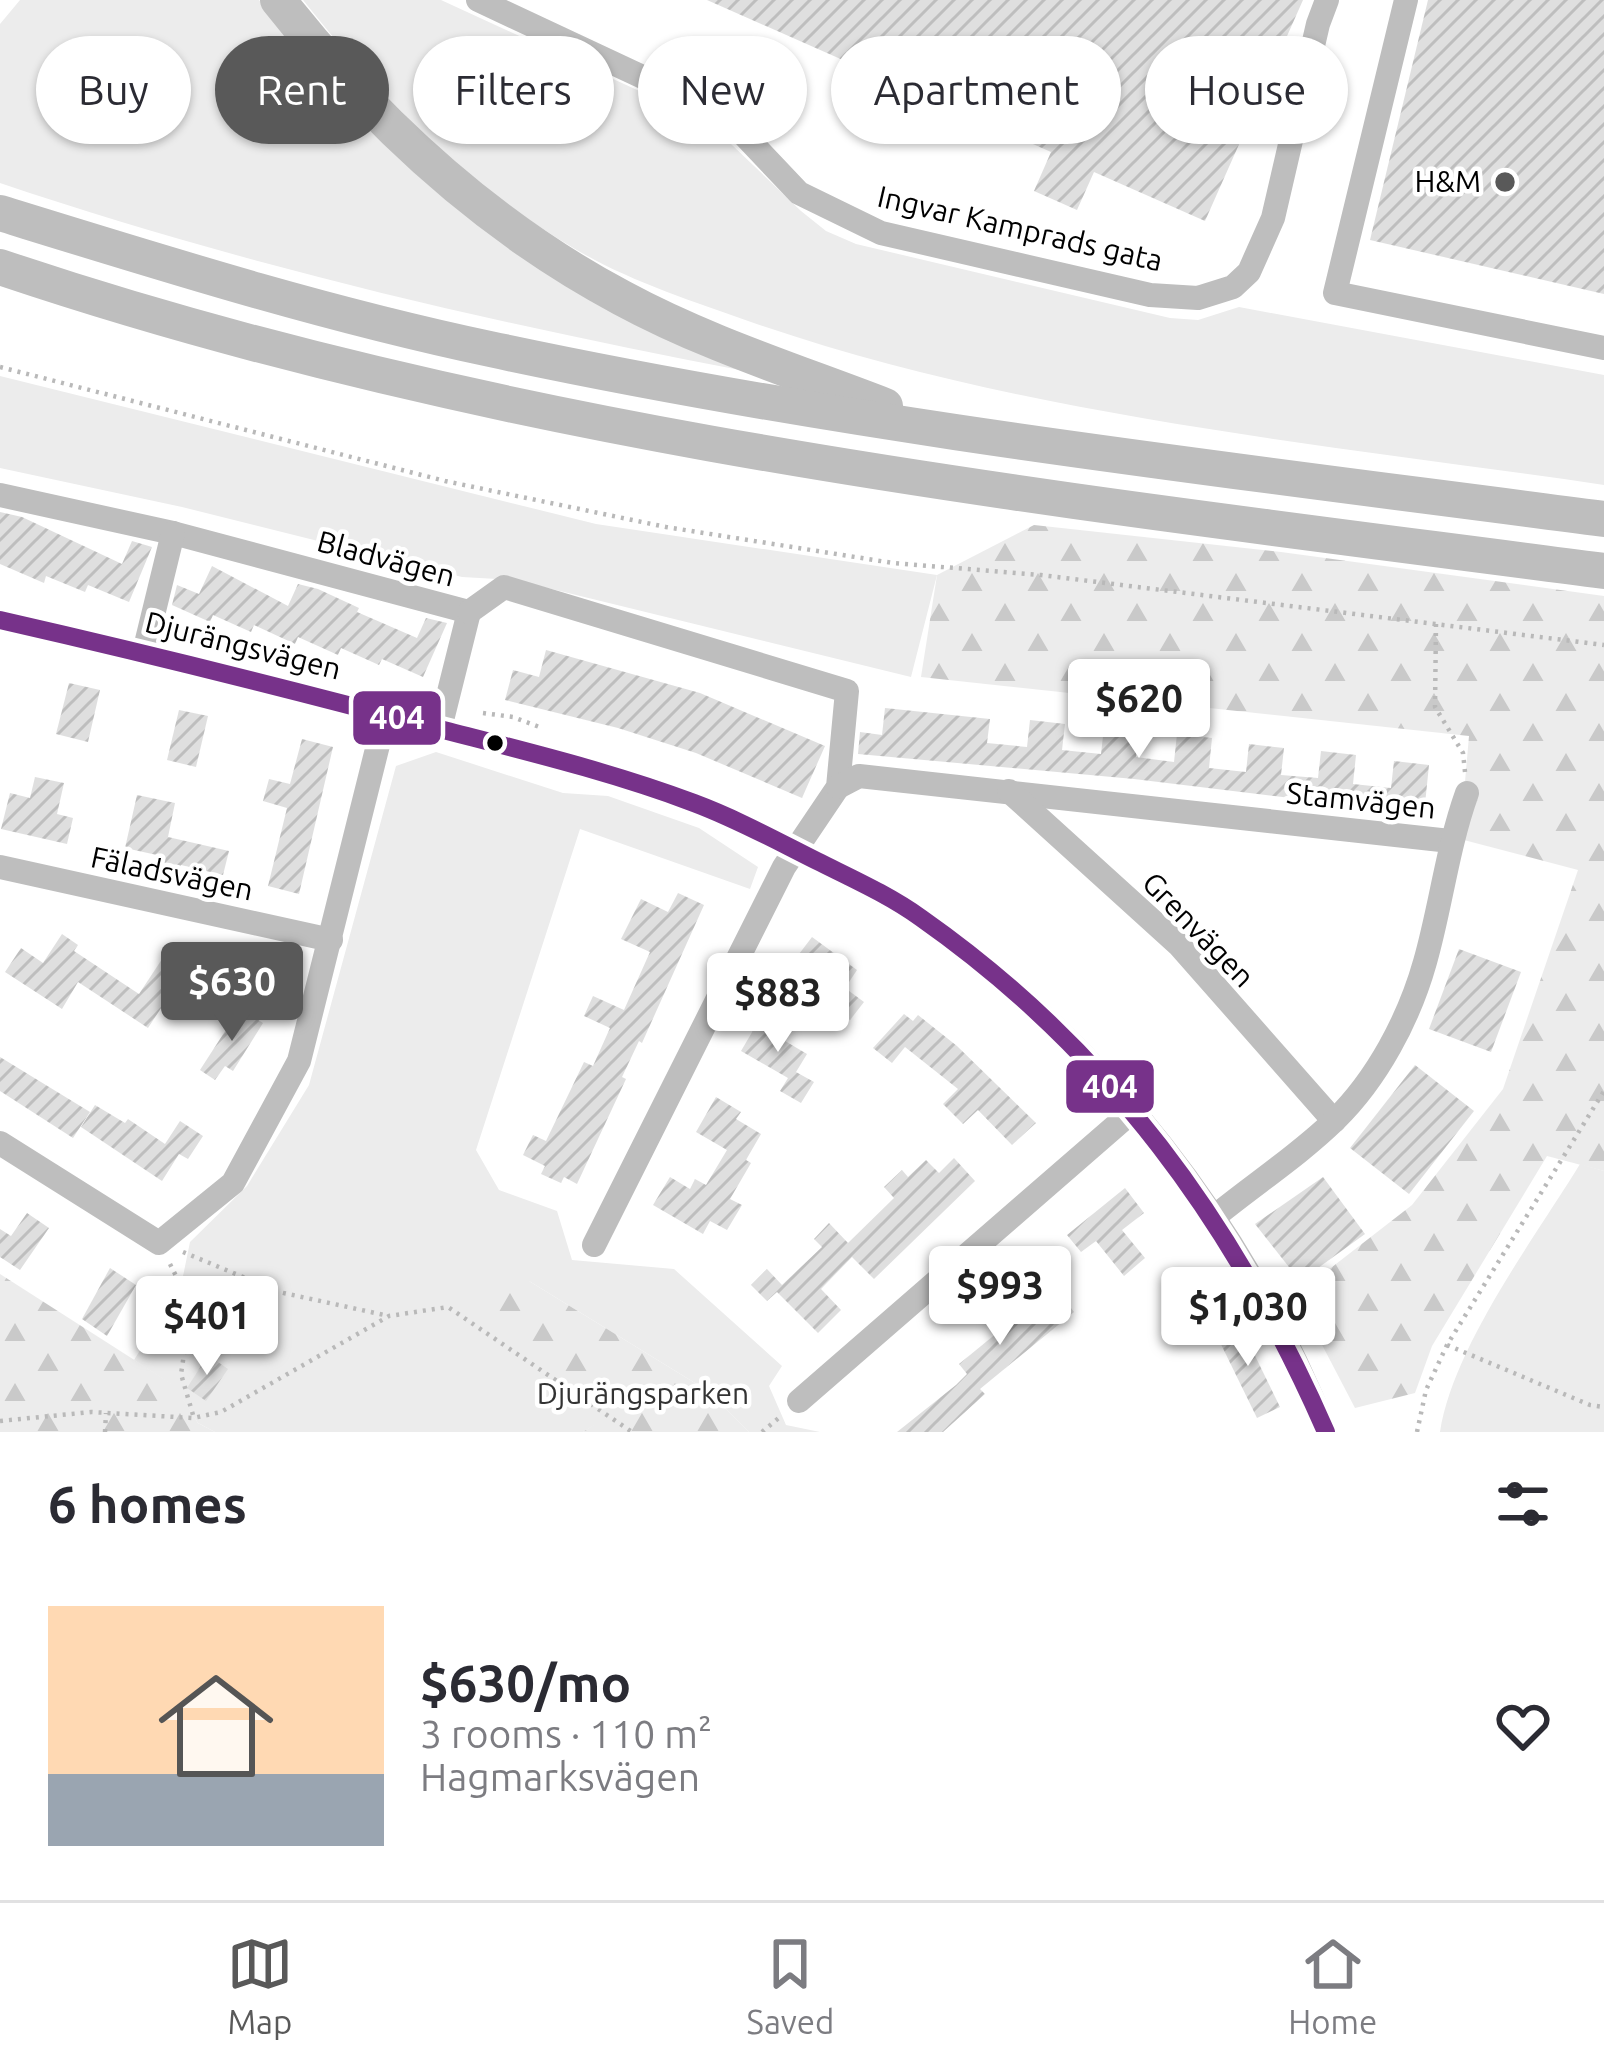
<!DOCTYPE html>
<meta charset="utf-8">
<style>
body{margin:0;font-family:Ubuntu,sans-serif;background:#f2f2f3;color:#2b2b33;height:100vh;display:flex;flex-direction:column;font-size:45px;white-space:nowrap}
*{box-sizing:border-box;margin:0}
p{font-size:39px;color:#7c7c81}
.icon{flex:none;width:66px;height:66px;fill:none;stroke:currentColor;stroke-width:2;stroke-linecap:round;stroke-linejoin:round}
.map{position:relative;height:1432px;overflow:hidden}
.drawer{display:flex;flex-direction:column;background:#fff;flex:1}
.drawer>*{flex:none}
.banner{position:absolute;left:36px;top:36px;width:1533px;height:108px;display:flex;gap:24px}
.price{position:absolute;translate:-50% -102px;padding:0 27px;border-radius:12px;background:#fff;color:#222;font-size:39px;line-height:78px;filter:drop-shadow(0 3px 6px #0008)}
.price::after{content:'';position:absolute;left:50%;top:72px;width:36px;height:27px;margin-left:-18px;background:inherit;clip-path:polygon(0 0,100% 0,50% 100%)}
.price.current{background:#595959;color:#fff}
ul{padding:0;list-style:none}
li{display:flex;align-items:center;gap:36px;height:300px;padding:0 48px}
li span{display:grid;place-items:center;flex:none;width:336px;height:240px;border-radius:0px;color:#555}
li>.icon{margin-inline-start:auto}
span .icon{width:144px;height:144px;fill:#fffc;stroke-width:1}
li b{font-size:51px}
h2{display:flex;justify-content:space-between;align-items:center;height:144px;padding:0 48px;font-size:51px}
.tag{padding:0 42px;border-radius:54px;background:#fff;box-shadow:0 3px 9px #0004;font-size:42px;line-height:108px}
.tag.current{background:#595959;color:#fff}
.tabs{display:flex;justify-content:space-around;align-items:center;height:168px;border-top:3px solid #e1e1e2;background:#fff;font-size:33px;color:#7c7c81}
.tabs a{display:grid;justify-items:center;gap:6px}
.tabs .current{color:#595959}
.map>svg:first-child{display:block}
.green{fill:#ececec}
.forest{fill:url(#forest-firs)}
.building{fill:url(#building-hatch)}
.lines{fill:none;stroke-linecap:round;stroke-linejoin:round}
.path{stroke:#b9b9b9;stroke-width:4.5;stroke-dasharray:3 6;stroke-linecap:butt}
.minor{stroke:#bebebe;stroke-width:24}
.highway{stroke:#bebebe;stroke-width:36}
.bus-1-casing{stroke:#fff;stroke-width:27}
.bus-1{stroke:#77328a;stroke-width:18}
.poi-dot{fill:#595959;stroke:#fff;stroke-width:4.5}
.bus-dot{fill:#000;stroke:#fff;stroke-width:4.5}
.labels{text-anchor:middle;stroke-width:9;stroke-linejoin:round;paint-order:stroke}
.poi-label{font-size:30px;fill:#000;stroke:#fff;text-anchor:end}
.street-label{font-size:30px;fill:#000;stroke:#fff}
.park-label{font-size:30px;fill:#333;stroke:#fff}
.line-badge{stroke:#fff;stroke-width:4.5}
.badge-label{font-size:33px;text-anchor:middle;font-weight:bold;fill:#fff}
</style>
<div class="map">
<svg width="1604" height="1432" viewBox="0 0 1604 1432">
<defs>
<pattern id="forest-firs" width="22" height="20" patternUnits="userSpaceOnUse" patternTransform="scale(3)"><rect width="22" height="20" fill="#ececec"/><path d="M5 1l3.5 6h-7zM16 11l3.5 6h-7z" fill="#c9c9c9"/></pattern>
<pattern id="building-hatch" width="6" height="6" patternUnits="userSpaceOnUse" patternTransform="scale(3)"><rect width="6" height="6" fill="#dfdfdf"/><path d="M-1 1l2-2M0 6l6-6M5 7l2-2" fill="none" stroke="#bebebe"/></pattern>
</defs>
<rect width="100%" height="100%" fill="#fff"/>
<g class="green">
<path d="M20 0H259L302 56 367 128 426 182 745 371C493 323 243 265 0 183V24Z"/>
<path d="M303 0H441L709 123 801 211 826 231 856 244 1170 318 1198 320 1239 307 1604 375V485C1319 443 1025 417 751 322 692 301 629 281 575 249 468 186 380 97 303 0Z"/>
<path d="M0 376 596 524 937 575 911 677 515 580 462 577 182 507 0 468Z"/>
<path d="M436 752 563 793 608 796 699 828 758 867 750 889 580 829 476 1150 499 1190 557 1211 572 1260 674 1269 782 1366 769 1386 786 1425 820 1432H749L708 1391 529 1281 611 1415 583 1432H215L198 1423 174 1386 134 1360 181 1286 190 1242 247 1186 309 1085 396 766Z"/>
<path d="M1580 1164 1604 1171V1432H1440C1453 1347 1534 1239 1580 1164Z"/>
</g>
<g class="forest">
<path d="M1034 525 1281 552 1604 596V1171L1547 1156 1432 1346 1415 1393 1355 1408 1296 1295 1412 1205 1503 1089 1578 870 1460 839 1469 736 921 677 937 575Z"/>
<path d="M0 1274 175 1386 198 1423 215 1432H0Z"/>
<path d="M529 1281 708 1391 749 1432H583L610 1414 470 1308Z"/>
</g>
<g class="building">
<path d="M707 0H1303L1205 221 1094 172 1077 210 1034 191 1051 152Z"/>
<path d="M1428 0H1604V294L1370 240Z"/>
<path d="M0 512 22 517 122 564 132 541 152 547 129 602 88 585 85 592 46 576 44 583 0 564Z"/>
<path d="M212 566 288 606 298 584 318 589 359 608 357 612 417 638 426 618 447 623 423 677 382 659 379 665 341 648 338 655 298 637 295 644 254 625 251 632 213 615 210 622 172 605 177 585 199 594Z"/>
<path d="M546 650 700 693 825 746 802 798 696 753 618 728 505 700 513 670 539 677Z"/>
<path d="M69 683 100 690 88 742 56 734Z"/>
<path d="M885 708 990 719 987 743 1027 747 1030 720 1065 724 1062 750 1101 754 1104 727 1139 731 1136 757 1174 762 1177 734 1212 738 1209 768 1246 772 1249 744 1284 748 1281 775 1318 778 1321 751 1356 755 1353 784 1391 788 1394 761 1429 765 1424 814 1134 779 858 754 860 732 882 735Z"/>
<path d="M179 710 208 716 196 767 167 760Z"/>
<path d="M302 739 333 747 299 894 268 886 287 808 263 801 269 779 290 784Z"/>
<path d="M35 777 64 783 57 814 73 818 67 844 1 829 10 793 30 798Z"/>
<path d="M137 795 175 803 168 837 229 851 223 875 181 865 180 869 155 863 157 855 125 848Z"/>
<path d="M678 893 704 905 642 1043 639 1041 622 1077 626 1079 577 1184 564 1177 561 1183 541 1174 545 1166 523 1155 533 1135 546 1141 584 1062 593 1066 610 1028 584 1016 593 996 624 1010 650 952 621 939 641 899 668 912Z"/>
<path d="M62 934 78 945 74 951 139 994 166 953 188 967 148 1028 78 982 62 1009 5 972 21 948 43 963Z"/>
<path d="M812 937 857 970 845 988 864 1002 850 1020 823 1000 831 990 793 962Z"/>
<path d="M1459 949 1521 972 1491 1052 1429 1029Z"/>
<path d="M240 1008 263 1023 233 1071 225 1066 215 1080 200 1070Z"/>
<path d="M764 1012 788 1026 780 1038 807 1054 796 1072 814 1082 801 1103 780 1091 788 1078 741 1051Z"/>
<path d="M904 1014 913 1021 918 1015 957 1046 1036 1123 1012 1145 978 1110 963 1124 943 1104 958 1089 905 1047 892 1063 873 1048Z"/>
<path d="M0 1057 90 1112 73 1138 0 1091Z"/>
<path d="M1415 1065 1474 1111 1409 1194 1350 1148Z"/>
<path d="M716 1097 741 1112 736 1119 761 1134 746 1160 751 1163 730 1199 742 1205 727 1230 710 1221 703 1234 653 1205 670 1177 690 1189 695 1179 706 1185 727 1150 696 1132Z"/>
<path d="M95 1105 125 1123 128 1119 165 1144 180 1121 203 1136 188 1159 179 1154 162 1181 81 1127Z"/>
<path d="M954 1158 975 1181 874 1279 852 1257 821 1289 841 1310 818 1333 777 1292 767 1301 751 1285 767 1269 782 1285 822 1247 814 1239 829 1223 848 1243 894 1198 884 1187 902 1170 908 1177 926 1160 939 1173Z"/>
<path d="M1323 1177 1365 1234 1300 1281 1255 1224Z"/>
<path d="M1125 1188 1144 1213 1122 1230 1145 1258 1124 1276 1096 1241 1081 1252 1067 1235Z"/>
<path d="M27 1213 49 1228 20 1270 0 1257V1229L11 1236Z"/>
<path d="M1034 1259 1074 1312 980 1389 985 1394 943 1432H897L956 1385 967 1374 959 1364 1025 1310 1004 1282Z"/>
<path d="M110 1268 136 1285 107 1336 82 1319Z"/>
<path d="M1238 1321 1280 1407 1257 1418 1215 1332Z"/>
<path d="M208 1355 228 1369 206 1401 187 1388Z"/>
</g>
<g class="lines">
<g class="path">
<path d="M0 367 445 481 666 527 893 563 1041 575 1604 645"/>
<path d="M1436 624 1435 707 1463 753 1465 772"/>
<path d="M483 713 513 717 542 728"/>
<path d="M183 1252 279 1292 389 1316"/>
<path d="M170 1264 181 1286 187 1334 181 1374 193 1415"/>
<path d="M1447 1345 1590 1405 1604 1407"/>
<path d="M0 1421 91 1412 193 1418 221 1412 389 1316 448 1307 632 1432"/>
<path d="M105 1432 106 1413"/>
<path d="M762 1432 781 1416"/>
<path d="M1417 1432 1426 1390 1447 1345 1604 1091"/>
</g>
<g class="minor">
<path d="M478 0 726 116 799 193 881 233 1150 295 1198 298 1233 287 1249 272 1273 218 1318 24 1327 0"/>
<path d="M1406 0 1335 293 1604 348"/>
<path d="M0 495 173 533 469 612 440 728"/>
<path d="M469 612 504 587 847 691 838 787 784 867 594 1245"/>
<path d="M0 620C148 653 295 690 441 729 526 751 612 772 694 803 733 818 772 839 809 857 847 876 886 894 921 918 1102 1043 1246 1228 1326 1432"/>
<path d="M144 652 173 533"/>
<path d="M838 787 859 776 1450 841"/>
<path d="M1009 791 1179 945 1334 1121"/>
<path d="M0 867 331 940"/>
<path d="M0 1143 159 1243 233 1183 299 1061 386 713"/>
<path d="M1213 1218C1253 1185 1298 1156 1335 1120 1377 1079 1409 1019 1425 962 1441 906 1447 849 1467 793"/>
<path d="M799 1401 1134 1110"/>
</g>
<g class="highway">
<path d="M278 0C373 121 485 225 622 298 705 343 797 372 885 406"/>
<path d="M0 213C162 263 324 314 490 349 858 428 1232 470 1604 519"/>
<path d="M0 267C518 442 1065 500 1604 571"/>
</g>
<g class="bus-1-casing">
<path id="bus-1" d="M0 620C145 653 289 689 432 727 520 750 609 771 694 803 737 819 777 841 817 861 853 879 889 895 921 918 1109 1050 1235 1224 1326 1432"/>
</g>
<use href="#bus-1" class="bus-1"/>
</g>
<circle class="poi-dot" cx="1505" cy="182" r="12"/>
<circle class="bus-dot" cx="495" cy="743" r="10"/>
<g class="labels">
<g class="poi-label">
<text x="1481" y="192">H&amp;M</text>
</g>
<g class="street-label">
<text transform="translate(1020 229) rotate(13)" y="10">Ingvar Kamprads gata</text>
<text transform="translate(386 559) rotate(15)" y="10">Bladvägen</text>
<text transform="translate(243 646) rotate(14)" y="10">Djurängsvägen</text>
<text transform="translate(1361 801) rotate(6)" y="10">Stamvägen</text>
<text transform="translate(172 874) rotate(12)" y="10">Fäladsvägen</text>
<text transform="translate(1198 930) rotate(46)" y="10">Grenvägen</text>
</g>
<g class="park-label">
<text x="643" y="1404">Djurängsparken</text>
</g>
</g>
<g class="line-badge">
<rect x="351" y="689" width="92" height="58" rx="12" fill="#77328a"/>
<rect x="1064" y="1058" width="92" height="57" rx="12" fill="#77328a"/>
</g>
<g class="badge-label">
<text x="397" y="729">404</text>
<text x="1110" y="1098">404</text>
</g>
</svg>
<b class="price" style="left:1139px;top:761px">$620</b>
<b class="price current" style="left:232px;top:1044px">$630</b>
<b class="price" style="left:778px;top:1055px">$883</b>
<b class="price" style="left:1000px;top:1348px">$993</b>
<b class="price" style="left:1248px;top:1369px">$1,030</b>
<b class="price" style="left:207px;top:1378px">$401</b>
<div class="banner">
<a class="tag">Buy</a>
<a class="tag current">Rent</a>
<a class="tag">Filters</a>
<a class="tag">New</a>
<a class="tag">Apartment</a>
<a class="tag">House</a>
</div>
</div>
<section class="drawer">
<h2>6 homes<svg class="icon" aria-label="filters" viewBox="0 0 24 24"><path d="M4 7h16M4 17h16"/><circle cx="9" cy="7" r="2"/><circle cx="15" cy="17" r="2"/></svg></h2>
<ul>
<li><span style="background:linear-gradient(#ffd9b3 70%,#9aa5b1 0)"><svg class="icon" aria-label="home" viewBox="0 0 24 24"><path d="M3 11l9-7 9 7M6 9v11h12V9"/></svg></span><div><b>$630/mo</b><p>3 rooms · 110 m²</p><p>Hagmarksvägen</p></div><svg class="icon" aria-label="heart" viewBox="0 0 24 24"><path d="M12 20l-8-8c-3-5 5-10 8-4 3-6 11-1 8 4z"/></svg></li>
</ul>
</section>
<nav class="tabs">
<a class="current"><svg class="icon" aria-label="map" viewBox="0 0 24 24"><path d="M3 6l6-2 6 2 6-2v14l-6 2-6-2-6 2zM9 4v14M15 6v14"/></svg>Map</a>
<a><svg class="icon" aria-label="saved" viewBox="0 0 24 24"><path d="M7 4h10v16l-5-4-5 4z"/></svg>Saved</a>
<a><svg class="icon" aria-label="home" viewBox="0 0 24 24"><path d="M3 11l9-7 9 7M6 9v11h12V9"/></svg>Home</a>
</nav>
